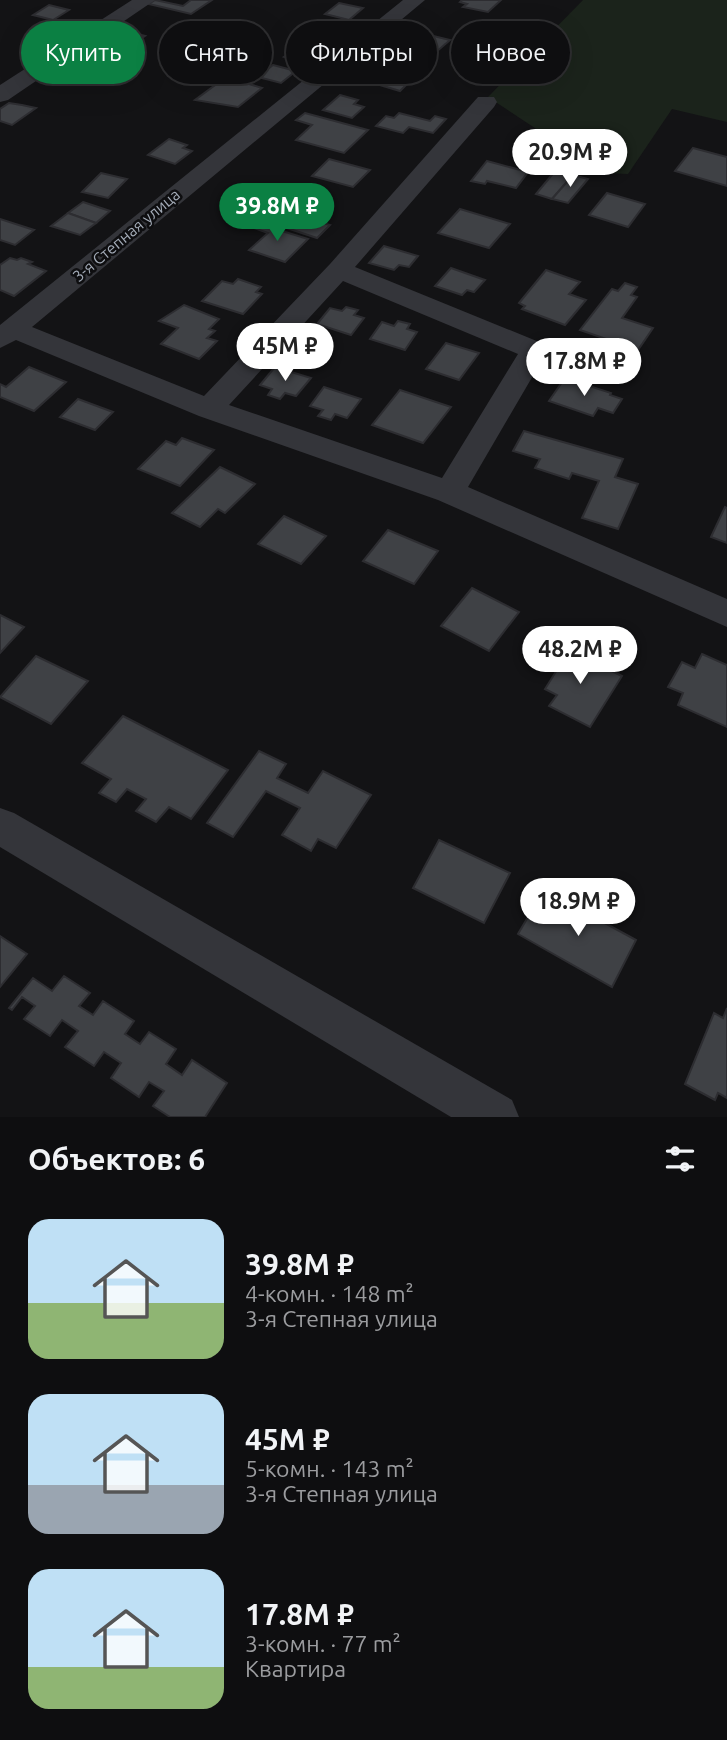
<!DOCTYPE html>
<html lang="ru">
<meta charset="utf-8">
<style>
body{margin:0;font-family:Ubuntu,sans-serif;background:#1c1c1e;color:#f1f3f6;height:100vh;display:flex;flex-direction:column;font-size:26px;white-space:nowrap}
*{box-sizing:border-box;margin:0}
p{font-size:23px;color:#9b9c9f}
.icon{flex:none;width:38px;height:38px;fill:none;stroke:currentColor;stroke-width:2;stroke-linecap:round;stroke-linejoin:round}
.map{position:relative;height:1117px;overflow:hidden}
.panel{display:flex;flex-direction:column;background:#0e0e10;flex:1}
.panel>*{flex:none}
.banner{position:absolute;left:21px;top:21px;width:686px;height:63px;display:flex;gap:14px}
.price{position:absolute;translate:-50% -60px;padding:0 16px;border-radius:24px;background:#fff;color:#222;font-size:23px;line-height:46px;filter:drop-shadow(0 2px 4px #0008)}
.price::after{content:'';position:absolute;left:50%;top:42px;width:21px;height:16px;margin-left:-10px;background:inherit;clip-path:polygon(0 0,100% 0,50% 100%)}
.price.selected{background:#0b8043;color:#fff}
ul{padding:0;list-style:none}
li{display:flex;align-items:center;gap:21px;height:175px;padding:0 28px}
li span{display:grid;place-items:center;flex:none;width:196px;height:140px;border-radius:21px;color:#555}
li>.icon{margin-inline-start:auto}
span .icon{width:84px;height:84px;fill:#fffc;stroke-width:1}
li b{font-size:30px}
h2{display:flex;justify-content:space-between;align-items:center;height:84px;padding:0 28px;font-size:30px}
.chip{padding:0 24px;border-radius:32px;background:#0e0e10;box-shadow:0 7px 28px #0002,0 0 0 2px #2e2e30;font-size:24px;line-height:63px}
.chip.selected{background:#0b8043;color:#fff}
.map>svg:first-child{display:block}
.green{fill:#1b231b}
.building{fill:#3f4145;stroke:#2d2d31;stroke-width:2}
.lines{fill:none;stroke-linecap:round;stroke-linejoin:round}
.street{fill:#34353a;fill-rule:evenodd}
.labels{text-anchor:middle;stroke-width:5;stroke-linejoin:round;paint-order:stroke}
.far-street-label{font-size:16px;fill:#a3abb7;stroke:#0e0e10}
</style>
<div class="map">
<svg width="727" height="1117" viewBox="0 0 727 1117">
<rect width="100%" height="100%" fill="#131315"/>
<path class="green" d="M583 0H727V122L672 109 628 174 603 173 488 97Z"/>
<g class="building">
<path d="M155 0 183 6 191 0H212L191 14 149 4Z"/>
<path d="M462 0H501L488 12 463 7 467 4 460 2Z"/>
<path d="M339 3 363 8 349 20 325 14Z"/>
<path d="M49 5 69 10 53 20 33 15Z"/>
<path d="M315 22 346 29 328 44 296 36Z"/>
<path d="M118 29 145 36 125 49 98 42Z"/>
<path d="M417 32 450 40 435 53 401 45Z"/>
<path d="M297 48 321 54 308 64 284 57Z"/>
<path d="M369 54 389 59 386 63 410 69 401 76 412 79 400 91 360 79 374 68 358 64Z"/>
<path d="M76 59 100 66 85 76 61 70Z"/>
<path d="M273 65 296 71 281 83 258 77Z"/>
<path d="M226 77 262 88 238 107 195 100Z"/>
<path d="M340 95 358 100 354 104 364 107 352 118 323 110Z"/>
<path d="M9 103 22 105 36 108 12 125 0 121V109Z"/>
<path d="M305 113 368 130 344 153 296 140 312 125 296 120Z"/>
<path d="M399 113 430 121 435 116 446 119 433 133 409 127 403 133 376 126 386 116 394 118Z"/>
<path d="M169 139 187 145 183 148 192 151 175 164 148 155Z"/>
<path d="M693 148 727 157V186L675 171Z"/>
<path d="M329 159 370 170 353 187 312 176Z"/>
<path d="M487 161 528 172 516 188 487 181 485 184 471 181Z"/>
<path d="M556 170 573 175 552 199 536 194Z"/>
<path d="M101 173 127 179 108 198 82 192Z"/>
<path d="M573 175 588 179 568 203 552 199Z"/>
<path d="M607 193 645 204 628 227 589 215Z"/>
<path d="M83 202 110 211 96 223 68 213Z"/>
<path d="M460 209 510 224 489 248 438 233Z"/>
<path d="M296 210 322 219 319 222 330 225 317 238 278 225Z"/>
<path d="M68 213 96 223 80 235 51 226Z"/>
<path d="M0 219 34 230 15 245 0 240Z"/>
<path d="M256 223 308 239 285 262 249 250 268 233 251 227Z"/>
<path d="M384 246 418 256 409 267 399 265 394 270 369 263Z"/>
<path d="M10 258 17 260 21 258 32 262 28 264 46 271 14 296 0 290V265Z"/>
<path d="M451 268 485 280 474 292 467 290 462 295 435 286Z"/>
<path d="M546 270 580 282 569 294 586 300 565 325 522 309 525 306 519 303Z"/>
<path d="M238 279 261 287 256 292 262 294 243 314 202 301 222 281 233 284Z"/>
<path d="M625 283 637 287 631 295 637 297 622 318 653 328 638 350 580 330 612 289 618 291Z"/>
<path d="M184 305 219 319 209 329 215 331 207 338 217 341 199 359 161 344 178 328 159 321Z"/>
<path d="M346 307 358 310 354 315 364 318 351 335 317 324 330 308 342 311Z"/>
<path d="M398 321 410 324 407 329 417 332 405 350 370 339 382 322 394 326Z"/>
<path d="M446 343 479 353 459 380 426 369Z"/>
<path d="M29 367 66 382 34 411 0 397V384L6 387Z"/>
<path d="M275 367 311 378 296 396 285 393 280 399 268 395 272 389 260 385Z"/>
<path d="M565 378 611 393 610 395 622 399 613 413 598 408 593 416 549 401Z"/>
<path d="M324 387 361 399 347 418 335 414 331 420 318 416 323 410 310 406Z"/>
<path d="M400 390 451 407 423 443 372 425Z"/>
<path d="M78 399 113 412 95 430 60 417Z"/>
<path d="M524 431 623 459 615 477 638 484 618 529 582 518 599 481 572 473 569 479 535 468 540 459 513 451Z"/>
<path d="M182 438 214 450 180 486 138 469 166 441 176 445Z"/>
<path d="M220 467 255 484 225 513 218 509 200 527 172 513Z"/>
<path d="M725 507 727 508V543L711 537Z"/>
<path d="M284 516 326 536 301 564 258 544Z"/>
<path d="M388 530 438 551 414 584 363 561Z"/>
<path d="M472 588 519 612 489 651 441 626Z"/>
<path d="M0 615 24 627 0 653Z"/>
<path d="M560 646 622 676 590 727 549 706 557 695 545 689 557 670 547 665Z"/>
<path d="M702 654 727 665V727L678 705 683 693 668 687 682 662 695 668Z"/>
<path d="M36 656 88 681 51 724 0 697Z"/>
<path d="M123 716 228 770 191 819 169 807 156 822 136 811 146 799 127 789 116 802 99 793 111 779 82 763Z"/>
<path d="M259 751 286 764 277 778 308 793 323 771 371 795 336 848 318 839 311 851 282 835 300 808 266 791 233 837 207 823Z"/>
<path d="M439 840 510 873 484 923 413 888Z"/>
<path d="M544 890 636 940 612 987 518 934Z"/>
<path d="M0 936 27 954 0 987Z"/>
<path d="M64 976 90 993 79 1006 93 1015 103 1001 134 1021 125 1034 140 1044 149 1032 176 1049 166 1064 182 1075 192 1060 227 1083 205 1117H170L153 1106 164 1091 149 1082 139 1097 111 1078 121 1063 104 1052 94 1066 65 1047 78 1031 62 1020 50 1036 24 1019 35 1006 22 997 12 1010 9 1008 33 978 52 991Z"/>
<path d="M727 1008V1098L718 1093 715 1100 685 1084 714 1013 723 1018Z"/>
</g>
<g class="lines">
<g class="street">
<path d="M132 0H155L8 100 0 102V85Z"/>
<path d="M403 0H425L32 327 204 396 330 264 478 97H494L497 102 494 107 355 267 544 344 548 350 468 487 727 599V627L438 500 199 416 16 340 0 348V325ZM343 281 518 354 442 478 229 405Z"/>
<path d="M0 808 14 813 512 1100 519 1117H451L0 847Z"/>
</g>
</g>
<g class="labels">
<g class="far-street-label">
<text transform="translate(126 235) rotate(-40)" y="6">3-я Степная улица</text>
</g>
</g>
</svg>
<b class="price" style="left:570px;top:189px">20.9M ₽</b>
<b class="price selected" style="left:277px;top:243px">39.8M ₽</b>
<b class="price" style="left:285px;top:383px">45M ₽</b>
<b class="price" style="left:584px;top:398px">17.8M ₽</b>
<b class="price" style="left:580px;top:686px">48.2M ₽</b>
<b class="price" style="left:578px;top:938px">18.9M ₽</b>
<div class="banner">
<a class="chip selected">Купить</a>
<a class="chip">Снять</a>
<a class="chip">Фильтры</a>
<a class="chip">Новое</a>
</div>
</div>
<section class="panel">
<h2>Объектов: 6<svg class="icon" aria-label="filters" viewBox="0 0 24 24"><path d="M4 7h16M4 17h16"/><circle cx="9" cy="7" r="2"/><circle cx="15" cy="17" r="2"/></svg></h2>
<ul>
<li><span style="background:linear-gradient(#bfe0f5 60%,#8fb573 0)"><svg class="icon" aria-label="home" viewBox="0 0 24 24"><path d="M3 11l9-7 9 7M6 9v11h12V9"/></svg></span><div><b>39.8M ₽</b><p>4-комн. · 148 m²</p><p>3-я Степная улица</p></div></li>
<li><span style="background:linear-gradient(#bfe0f5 65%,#9aa5b1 0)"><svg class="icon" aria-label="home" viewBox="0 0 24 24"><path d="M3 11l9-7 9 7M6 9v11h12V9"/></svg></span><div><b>45M ₽</b><p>5-комн. · 143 m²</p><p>3-я Степная улица</p></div></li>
<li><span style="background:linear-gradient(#bfe0f5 70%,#8fb573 0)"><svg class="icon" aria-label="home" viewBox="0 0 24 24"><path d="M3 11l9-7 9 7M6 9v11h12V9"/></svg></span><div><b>17.8M ₽</b><p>3-комн. · 77 m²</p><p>Квартира</p></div></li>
</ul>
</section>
